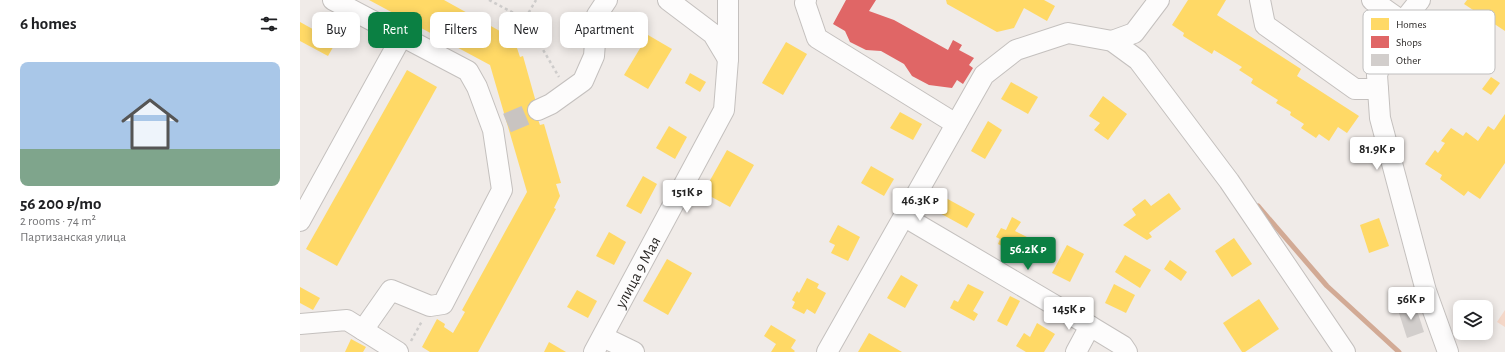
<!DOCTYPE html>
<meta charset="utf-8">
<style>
body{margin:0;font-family:"Alegreya Sans",sans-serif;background:#f2f2f2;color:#202124;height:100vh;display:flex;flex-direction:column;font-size:15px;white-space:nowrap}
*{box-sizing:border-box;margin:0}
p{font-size:13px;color:#757577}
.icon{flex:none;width:22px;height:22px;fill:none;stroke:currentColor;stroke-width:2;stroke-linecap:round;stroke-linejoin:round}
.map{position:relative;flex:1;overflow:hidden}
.details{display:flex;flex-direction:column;background:#fff;width:300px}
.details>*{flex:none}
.top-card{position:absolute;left:12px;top:12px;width:380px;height:36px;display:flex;gap:8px}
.buttons{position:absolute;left:1153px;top:300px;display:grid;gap:8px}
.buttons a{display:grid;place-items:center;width:40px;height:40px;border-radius:8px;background:#fff;box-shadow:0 2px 10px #0003;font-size:20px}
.price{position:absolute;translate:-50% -34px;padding:0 9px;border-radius:4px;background:#fff;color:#222;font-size:13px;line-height:26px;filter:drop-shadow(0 1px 2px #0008)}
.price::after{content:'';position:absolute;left:50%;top:24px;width:12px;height:9px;margin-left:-6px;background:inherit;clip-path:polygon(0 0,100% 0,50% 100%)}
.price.selected{background:#0b8043;color:#fff}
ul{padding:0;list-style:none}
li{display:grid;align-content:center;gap:8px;height:212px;padding:0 20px}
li+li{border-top:1px solid #e0e0e0}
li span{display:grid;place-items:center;height:124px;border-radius:8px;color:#555}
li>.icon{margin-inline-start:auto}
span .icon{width:72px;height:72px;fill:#fffc;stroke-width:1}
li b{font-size:17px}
h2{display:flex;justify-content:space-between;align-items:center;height:48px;padding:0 20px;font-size:17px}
.chip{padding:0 14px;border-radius:8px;background:#fff;box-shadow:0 2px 10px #0003;font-size:14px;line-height:36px}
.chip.selected{background:#0b8043;color:#fff}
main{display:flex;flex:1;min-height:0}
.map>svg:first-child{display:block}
.green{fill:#f4d7c8}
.homes{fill:#ffd966}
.shops{fill:#e06666}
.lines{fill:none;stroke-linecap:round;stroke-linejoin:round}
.stream{stroke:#d2aa95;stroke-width:5}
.building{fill:#d2cecc}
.minor-tunnel{stroke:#c9c4c1;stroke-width:20;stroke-dasharray:20 10;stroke-linecap:butt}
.minor-casing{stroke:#c4c0be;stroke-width:22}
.path{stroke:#cecccb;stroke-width:2.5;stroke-dasharray:3 3;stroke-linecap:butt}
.minor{stroke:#fdfcfc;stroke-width:20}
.labels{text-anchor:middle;stroke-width:4;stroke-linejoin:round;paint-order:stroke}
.street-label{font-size:16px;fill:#2b2826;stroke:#fff}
.key{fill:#fff;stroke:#bfbebe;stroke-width:1}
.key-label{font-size:11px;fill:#2b2826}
</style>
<main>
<section class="details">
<h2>6 homes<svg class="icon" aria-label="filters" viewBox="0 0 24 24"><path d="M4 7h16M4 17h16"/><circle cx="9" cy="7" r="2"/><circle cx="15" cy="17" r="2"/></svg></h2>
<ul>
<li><span style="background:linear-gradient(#a9c7e8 70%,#7fa58c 0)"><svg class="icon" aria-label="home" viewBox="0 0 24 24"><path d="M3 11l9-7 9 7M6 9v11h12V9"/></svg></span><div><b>56 200 ₽/mo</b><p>2 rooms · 74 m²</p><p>Партизанская улица</p></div></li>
</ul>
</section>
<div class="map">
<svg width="1205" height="352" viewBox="0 0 1205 352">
<rect width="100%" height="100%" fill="#f0ebe8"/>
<path class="green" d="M1205 310V327L1197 322Z"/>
<g class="homes">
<path d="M69 0H144L207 35 205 39 216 45 220 57 223 56 239 113 236 114 240 125 244 124 261 183 256 184 260 196 254 208 256 209 178 352H130L122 347 137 319 145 324 144 327 153 333 165 312 162 310 227 192 190 65Z"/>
<path d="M646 0H744L755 6 747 21 724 8 714 28 697 32 647 4Z"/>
<path d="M888 0H926L917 15 1001 69 997 76 1059 116 1047 133 1038 127 1029 141 1019 134 1016 138 1001 128 1004 124 990 115 991 112 976 103 978 100 951 83 953 79 939 70 942 67 914 50 912 54 883 36 884 33 872 25Z"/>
<path d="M1167 0H1205V31L1164 4Z"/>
<path d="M0 22 36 42 28 56 0 41Z"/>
<path d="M348 35 372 49 348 89 324 75Z"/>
<path d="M486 42 507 54 483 95 462 83Z"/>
<path d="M107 70 137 87 37 266 6 249Z"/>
<path d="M390 73 406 82 400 92 385 83Z"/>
<path d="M1191 77 1200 83 1191 95 1182 89Z"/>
<path d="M711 82 738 97 728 114 701 99Z"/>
<path d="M803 96 827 114 808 140 794 130 800 123 789 116Z"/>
<path d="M600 112 622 124 613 140 590 128Z"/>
<path d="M1205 114V163L1180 199 1168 191 1164 196 1140 179 1142 175 1125 164 1135 150 1138 153 1145 143 1141 141 1151 128 1163 136 1166 132 1178 141 1188 126 1194 130Z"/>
<path d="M688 121 702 130 685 159 671 151Z"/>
<path d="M369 126 387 137 375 159 356 148Z"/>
<path d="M427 150 454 165 430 207 397 189 402 180 408 184Z"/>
<path d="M571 166 594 179 584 196 561 183Z"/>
<path d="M343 176 357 184 341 214 326 206Z"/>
<path d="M869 193 881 209 849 233 852 237 847 240 823 225 836 215 832 209 845 199 851 206Z"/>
<path d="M644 197 675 214 667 228 636 211Z"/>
<path d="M712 217 721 222 715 231 727 237 718 254 698 244 700 239 696 237 701 228 706 230Z"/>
<path d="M1079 218 1089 246 1069 253 1060 225Z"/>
<path d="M538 225 560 237 548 261 531 253 535 245 529 242Z"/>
<path d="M309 232 326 242 314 265 296 256Z"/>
<path d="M934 238 952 264 932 277 915 251Z"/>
<path d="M767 245 784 254 770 282 752 273Z"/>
<path d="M825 255 851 270 840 288 815 272Z"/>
<path d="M367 259 392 273 368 315 343 301Z"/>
<path d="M870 260 887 272 881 281 864 269Z"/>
<path d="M601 275 618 285 605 308 587 298Z"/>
<path d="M507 278 519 284 517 288 526 293 515 314 507 309 504 314 492 308 495 302 492 300 497 291 499 293Z"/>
<path d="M668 284 684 292 673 311 678 314 674 321 650 308 654 300 658 302Z"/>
<path d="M814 284 835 295 826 313 805 303Z"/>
<path d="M0 287 20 298 13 310 0 303Z"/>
<path d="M277 290 297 301 288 318 267 307Z"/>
<path d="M710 296 720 301 707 326 697 321Z"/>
<path d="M959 299 979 329 945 352H942L923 323Z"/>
<path d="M737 323 755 334 744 352H726L716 346 724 333 730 337Z"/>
<path d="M471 325 496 340 491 348 495 351 494 352H471L476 344 464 336Z"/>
<path d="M569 333 602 352H558Z"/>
<path d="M51 339 66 347 63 352H45Z"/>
<path d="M249 342 266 352H244Z"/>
</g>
<path class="shops" d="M546 0H576L569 11 594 20 648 50 653 40 662 45 659 50 674 58 669 65 673 68 663 84 657 80 652 88 629 85 612 76 604 64 581 51 566 50 550 42 545 31 533 24Z"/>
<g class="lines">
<path class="stream" d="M958 206 1027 286 1099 352"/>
</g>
<path class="building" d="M1115 304 1124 332 1107 338 1098 310Z"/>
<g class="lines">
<path class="minor-tunnel" d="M207 123 238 110"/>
<g class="minor-casing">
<g id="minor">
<path d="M33 0 168 71 177 87 193 130 202 190 143 304 130 306 91 290 63 330"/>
<path d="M368 0 413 34 428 59"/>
<path d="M506 0 505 3 517 38 656 124"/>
<path d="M960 0 965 25 1055 89H1078"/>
<path d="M1072 0 1103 22"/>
<path d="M1120 0 1089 39 1077 75 1080 118 1126 291 1148 352"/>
<path d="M812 41 834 33 859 0"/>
<path d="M238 110 251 104 283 81 294 56 297 15 307 0"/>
<path d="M605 217 790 326 823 346 827 352"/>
<path d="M0 221 102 36"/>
<path d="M0 324 47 320 98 352"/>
<path d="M303 337 334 352"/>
<path id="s1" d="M294 352 424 110 428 59V0"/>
<path d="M527 352 684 75 716 50 768 33 812 41 838 60 929 181 1045 352"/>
<path d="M776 352 790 326"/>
</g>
</g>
<g class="path">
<path d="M189 0 225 19 236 0"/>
<path d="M225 19 259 77"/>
<path d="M111 341 122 321"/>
</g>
<use href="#minor" class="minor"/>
</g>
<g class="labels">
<g class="street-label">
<text dy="6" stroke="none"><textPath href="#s1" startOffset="91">улица 9 Мая</textPath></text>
</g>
</g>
<rect x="1063" y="10" width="132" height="64" rx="6" class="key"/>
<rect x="1071" y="18" width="18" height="12" fill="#ffd966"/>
<rect x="1071" y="36" width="18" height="12" fill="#e06666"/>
<rect x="1071" y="54" width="18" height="12" fill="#d2cecc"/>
<g class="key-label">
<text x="1096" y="28">Homes</text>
<text x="1096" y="46">Shops</text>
<text x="1096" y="64">Other</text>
</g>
</svg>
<div class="buttons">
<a><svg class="icon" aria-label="layers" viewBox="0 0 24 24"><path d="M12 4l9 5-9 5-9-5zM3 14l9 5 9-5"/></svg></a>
</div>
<b class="price" style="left:1077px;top:171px">81.9K ₽</b>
<b class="price" style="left:387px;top:214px">151K ₽</b>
<b class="price" style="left:620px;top:222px">46.3K ₽</b>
<b class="price selected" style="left:728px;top:271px">56.2K ₽</b>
<b class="price" style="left:1111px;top:321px">56K ₽</b>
<b class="price" style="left:769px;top:331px">145K ₽</b>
<div class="top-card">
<a class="chip">Buy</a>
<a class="chip selected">Rent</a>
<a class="chip">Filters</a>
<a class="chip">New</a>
<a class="chip">Apartment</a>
</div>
</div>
</main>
